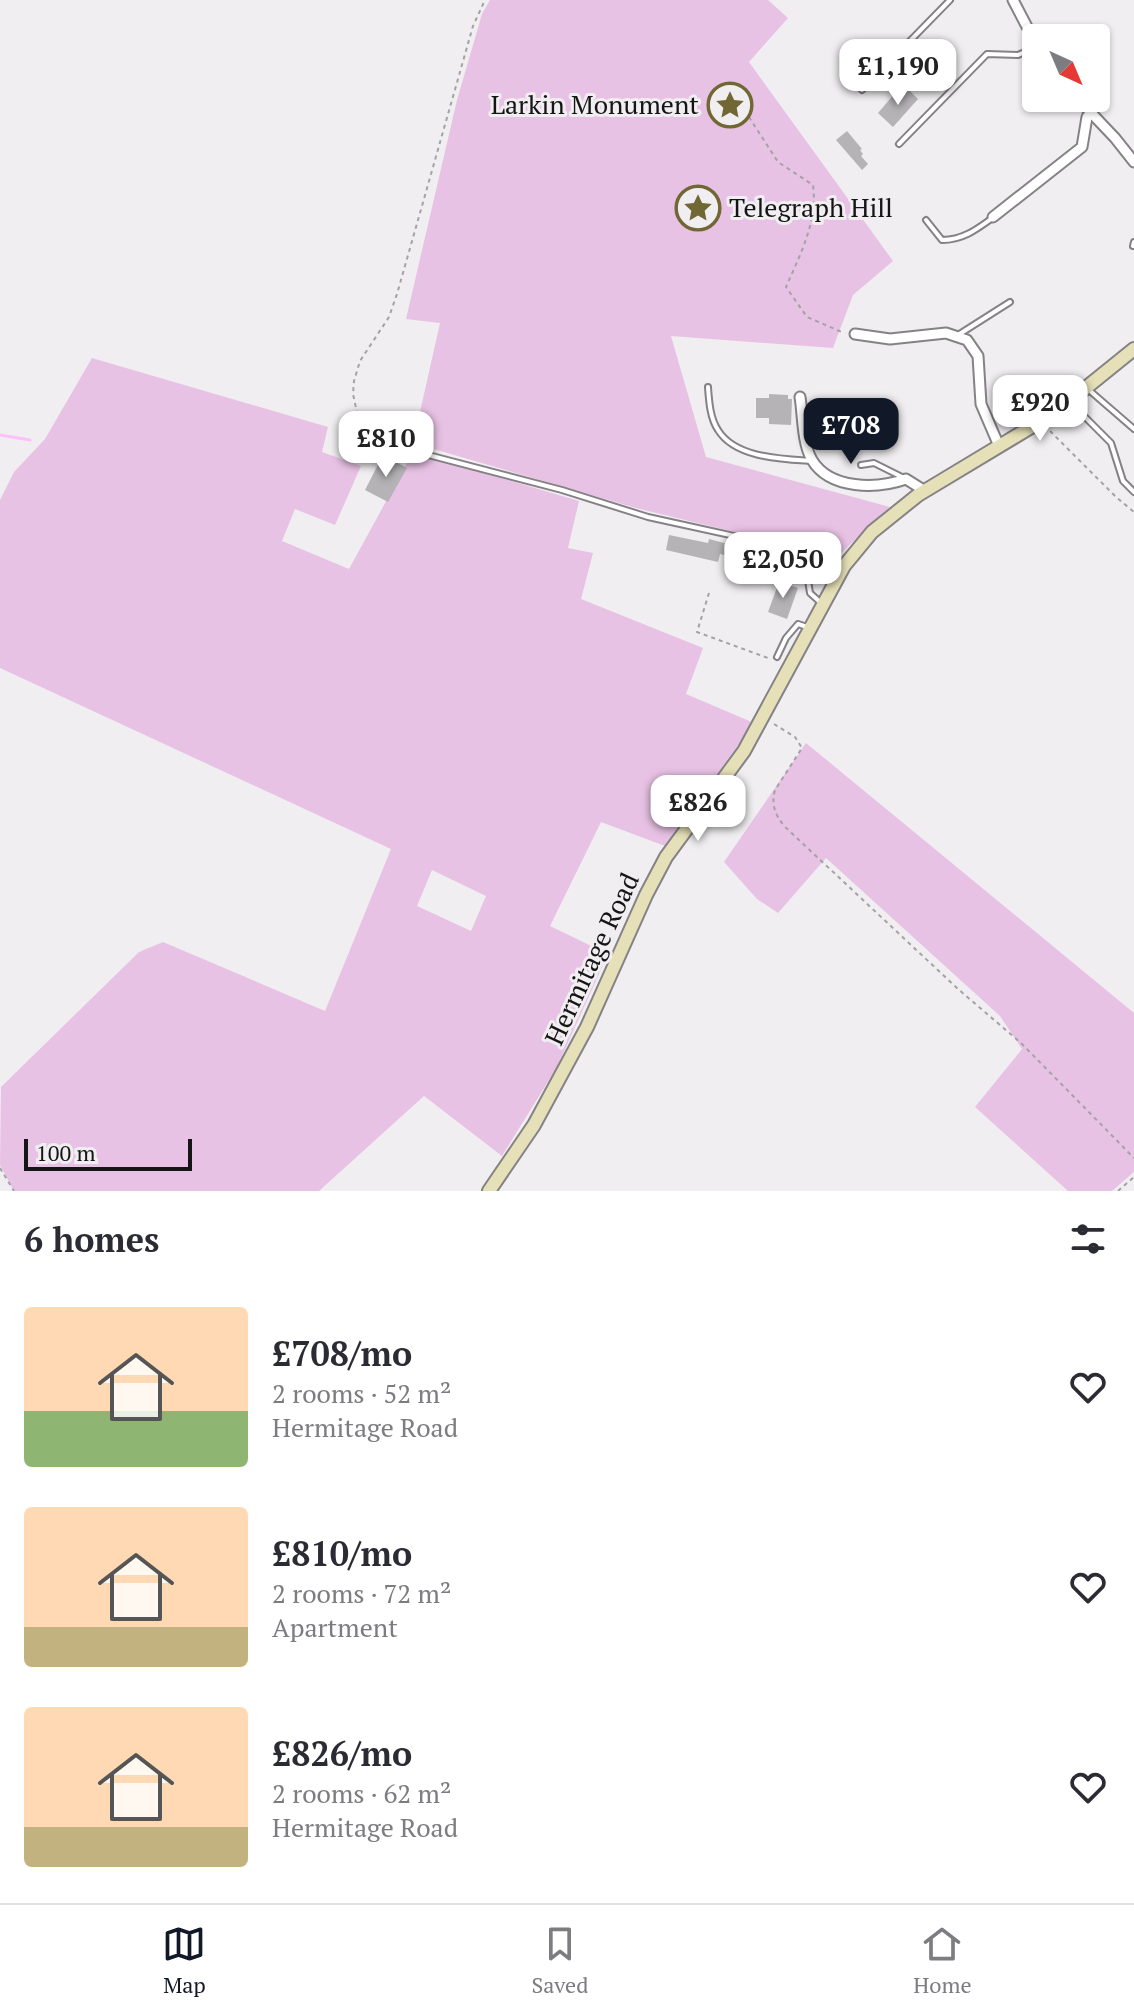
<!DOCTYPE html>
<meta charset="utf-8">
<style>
body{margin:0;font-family:"PT Serif",serif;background:#f2f2f3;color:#2b2b33;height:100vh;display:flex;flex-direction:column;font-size:30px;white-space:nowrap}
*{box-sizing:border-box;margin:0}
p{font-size:26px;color:#7c7c81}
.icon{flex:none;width:44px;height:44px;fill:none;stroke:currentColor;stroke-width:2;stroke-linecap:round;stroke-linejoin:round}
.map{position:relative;height:1191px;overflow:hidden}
.drawer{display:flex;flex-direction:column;background:#fff;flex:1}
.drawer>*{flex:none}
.needle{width:52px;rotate:136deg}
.controls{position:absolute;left:1022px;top:24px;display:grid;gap:16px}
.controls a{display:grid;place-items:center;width:88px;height:88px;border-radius:8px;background:#fff;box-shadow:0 2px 6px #0004;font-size:40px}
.scale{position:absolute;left:24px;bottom:20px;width:168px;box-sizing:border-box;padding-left:8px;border:4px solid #161516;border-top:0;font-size:22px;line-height:28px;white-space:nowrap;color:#161516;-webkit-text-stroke:6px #f0eef0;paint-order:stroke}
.price{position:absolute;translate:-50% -68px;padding:0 18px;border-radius:16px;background:#fff;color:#222;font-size:26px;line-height:52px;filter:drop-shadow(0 2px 4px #0008)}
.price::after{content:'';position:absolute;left:50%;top:48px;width:24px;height:18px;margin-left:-12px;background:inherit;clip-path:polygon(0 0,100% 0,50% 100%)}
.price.current{background:#111827;color:#fff}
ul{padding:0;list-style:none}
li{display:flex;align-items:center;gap:24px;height:200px;padding:0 24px}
li span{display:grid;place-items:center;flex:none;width:224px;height:160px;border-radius:8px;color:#555}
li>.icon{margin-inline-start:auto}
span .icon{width:96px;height:96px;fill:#fffc;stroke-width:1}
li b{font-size:34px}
h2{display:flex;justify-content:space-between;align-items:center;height:96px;padding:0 24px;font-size:34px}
.tab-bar{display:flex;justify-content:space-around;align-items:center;height:112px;border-top:2px solid #e1e1e2;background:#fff;font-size:22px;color:#7c7c81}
.tab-bar a{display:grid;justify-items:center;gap:4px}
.tab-bar .current{color:#111827}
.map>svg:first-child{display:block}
.green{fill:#e8c2e4;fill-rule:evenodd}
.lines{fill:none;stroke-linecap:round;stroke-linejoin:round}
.stream{stroke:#fdc0f7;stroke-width:3}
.building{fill:#b6b3b6}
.lane-casing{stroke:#858285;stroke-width:8}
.street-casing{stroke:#858285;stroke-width:13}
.secondary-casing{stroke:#858285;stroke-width:16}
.path{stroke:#a4a2a4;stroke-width:2;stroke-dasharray:4 4;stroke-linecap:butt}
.lane{stroke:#fff;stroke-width:4}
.street{stroke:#fff;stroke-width:9}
.secondary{stroke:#e6e0b8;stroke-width:12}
.labels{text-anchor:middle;stroke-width:6;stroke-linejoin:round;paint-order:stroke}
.poi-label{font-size:26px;fill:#161516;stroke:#f0eef0;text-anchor:end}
.street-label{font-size:26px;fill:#161516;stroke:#f0eef0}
</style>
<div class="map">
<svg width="1134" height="1191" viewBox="0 0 1134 1191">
<rect width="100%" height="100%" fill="#f0eef0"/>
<g class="green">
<path d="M490 0H768L788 18 749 62 893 261 853 295 833 348 671 336 706 457 890 507 837 557 636 508 413 443 440 323 406 319 457 100 482 14Z"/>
<path d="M92 358 328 427 322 452 361 466 335 525 295 509 282 541 349 569 413 452 579 501 568 548 593 553 581 599 703 648 686 694 754 723 665 846 601 822 550 926 608 954 557 1067 502 1156 424 1096 319 1191H14L0 1165 1 1087 139 952 163 942 325 1011 391 849 0 668V500L14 472 45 439ZM432 870 486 896 471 931 417 906Z"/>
<path d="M806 743 1134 1013V1172L1112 1191H1068L975 1107 1022 1049 1000 1016 826 858 778 913 757 899 724 862Z"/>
</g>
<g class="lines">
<path class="stream" d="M0 435 30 440"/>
</g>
<g class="building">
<path d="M907 88 918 99 893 127 878 113 896 92 900 95Z"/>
<path d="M847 131 862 149 860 150 863 154 861 156 868 164 862 170 836 140Z"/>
<path d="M769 394 788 395V399H792L791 425 769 424V418H756V398H769Z"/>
<path d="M383 455 407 468 388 502 365 490Z"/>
<path d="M669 535 708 543 709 539 739 547 736 558 720 554 718 562 666 550Z"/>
<path d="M779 582 798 588 787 619 768 612Z"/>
</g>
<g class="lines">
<g class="lane-casing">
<g id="lane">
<path d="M862 90 950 0"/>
<path d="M899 144 987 54 1018 55 1036 47"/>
<path d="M926 220 942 240C962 240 976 230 991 219"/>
<path d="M1133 246 1134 242"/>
<path d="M958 335 1010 302"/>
<path d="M708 387C709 401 710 418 718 430 735 458 782 459 811 461"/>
<path d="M1089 390 1134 429"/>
<path d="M1070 402 1111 443 1123 481 1134 492"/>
<path d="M390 445 562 490 648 517 780 546 841 566"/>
<path d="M861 465 874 463 904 478"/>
<path d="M807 574 810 593 820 602"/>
<path d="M777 657 786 638 798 624 807 627"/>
</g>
</g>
<g class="street-casing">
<g id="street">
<path d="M1013 0 1036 44"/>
<path d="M1077 98 1115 138 1134 162"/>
<path d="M993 217 1082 147 1087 117 1092 113"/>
<path d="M855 334 890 339 946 333 967 340 978 356 981 404 999 446"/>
<path d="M800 397C803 415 802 443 812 460 830 490 877 489 906 479L925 491"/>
</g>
</g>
<g class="secondary-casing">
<path id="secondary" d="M489 1191 534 1125 587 1027 646 895 666 857 744 751 844 566 872 532 918 495 1056 412 1134 349"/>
</g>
<g class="path">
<path d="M736 108 747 114 778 162 813 185C818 221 800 255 786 287L807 317 844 333"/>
<path d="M1050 431 1116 497 1134 512"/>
<path d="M364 446 353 394 354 381 360 361 389 317 397 294 473 26 485 0"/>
<path d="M709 593 697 632 768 658"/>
<path d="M774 724 795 737 802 748 775 790C771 805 775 814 784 826L958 989 1021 1043 1134 1158"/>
<path d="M0 1168 14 1191"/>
<path d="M1118 1191 1134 1177"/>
</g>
<use href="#lane" class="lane"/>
<use href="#street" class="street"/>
<use href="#secondary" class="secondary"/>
</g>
<defs>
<g id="sight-ring" transform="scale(2.3)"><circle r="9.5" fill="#f0eef0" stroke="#706734" stroke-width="1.5"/><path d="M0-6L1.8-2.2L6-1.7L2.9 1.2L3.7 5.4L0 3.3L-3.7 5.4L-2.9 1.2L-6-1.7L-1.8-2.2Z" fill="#706734"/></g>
</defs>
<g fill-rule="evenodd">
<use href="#sight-ring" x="730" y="105"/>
<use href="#sight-ring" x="698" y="208"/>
</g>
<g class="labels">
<g class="poi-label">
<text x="699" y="114">Larkin Monument</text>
<text x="729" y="217" text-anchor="start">Telegraph Hill</text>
</g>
<g class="street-label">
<text transform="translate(592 959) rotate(-65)" y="9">Hermitage Road</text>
</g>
</g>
</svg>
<div class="controls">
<a><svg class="needle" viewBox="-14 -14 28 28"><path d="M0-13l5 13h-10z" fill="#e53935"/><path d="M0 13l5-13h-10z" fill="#7c7c81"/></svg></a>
</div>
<div class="scale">100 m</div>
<b class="price" style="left:898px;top:107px">£1,190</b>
<b class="price" style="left:1040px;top:443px">£920</b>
<b class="price current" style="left:851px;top:466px">£708</b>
<b class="price" style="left:386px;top:479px">£810</b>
<b class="price" style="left:783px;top:600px">£2,050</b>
<b class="price" style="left:698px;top:843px">£826</b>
</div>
<section class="drawer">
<h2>6 homes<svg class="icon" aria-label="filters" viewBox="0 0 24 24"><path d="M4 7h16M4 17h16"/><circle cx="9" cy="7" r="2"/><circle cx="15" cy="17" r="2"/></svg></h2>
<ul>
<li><span style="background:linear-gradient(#ffd9b3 65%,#8fb573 0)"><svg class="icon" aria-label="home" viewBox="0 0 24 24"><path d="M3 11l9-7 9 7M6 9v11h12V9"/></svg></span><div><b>£708/mo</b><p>2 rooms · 52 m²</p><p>Hermitage Road</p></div><svg class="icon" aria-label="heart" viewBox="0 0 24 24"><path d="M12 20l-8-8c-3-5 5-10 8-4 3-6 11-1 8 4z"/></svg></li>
<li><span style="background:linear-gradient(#ffd9b3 75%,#c2b280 0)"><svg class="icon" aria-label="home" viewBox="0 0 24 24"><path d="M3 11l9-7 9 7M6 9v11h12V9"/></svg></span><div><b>£810/mo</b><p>2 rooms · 72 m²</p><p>Apartment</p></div><svg class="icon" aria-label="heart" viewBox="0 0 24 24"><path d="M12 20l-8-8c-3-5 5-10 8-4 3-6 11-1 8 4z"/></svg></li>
<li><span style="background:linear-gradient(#ffd9b3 75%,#c2b280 0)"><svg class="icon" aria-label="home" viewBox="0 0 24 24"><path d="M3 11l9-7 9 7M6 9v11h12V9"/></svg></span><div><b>£826/mo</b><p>2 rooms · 62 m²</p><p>Hermitage Road</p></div><svg class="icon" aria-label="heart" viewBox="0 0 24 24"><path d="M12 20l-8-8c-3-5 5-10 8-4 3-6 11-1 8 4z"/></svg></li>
</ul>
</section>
<nav class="tab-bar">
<a class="current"><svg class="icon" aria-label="map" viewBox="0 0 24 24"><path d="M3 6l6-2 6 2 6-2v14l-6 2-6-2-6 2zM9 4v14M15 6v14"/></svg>Map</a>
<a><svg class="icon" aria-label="saved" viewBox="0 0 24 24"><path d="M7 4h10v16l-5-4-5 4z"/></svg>Saved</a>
<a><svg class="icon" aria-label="home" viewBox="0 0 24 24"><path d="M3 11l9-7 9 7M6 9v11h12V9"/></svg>Home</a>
</nav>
